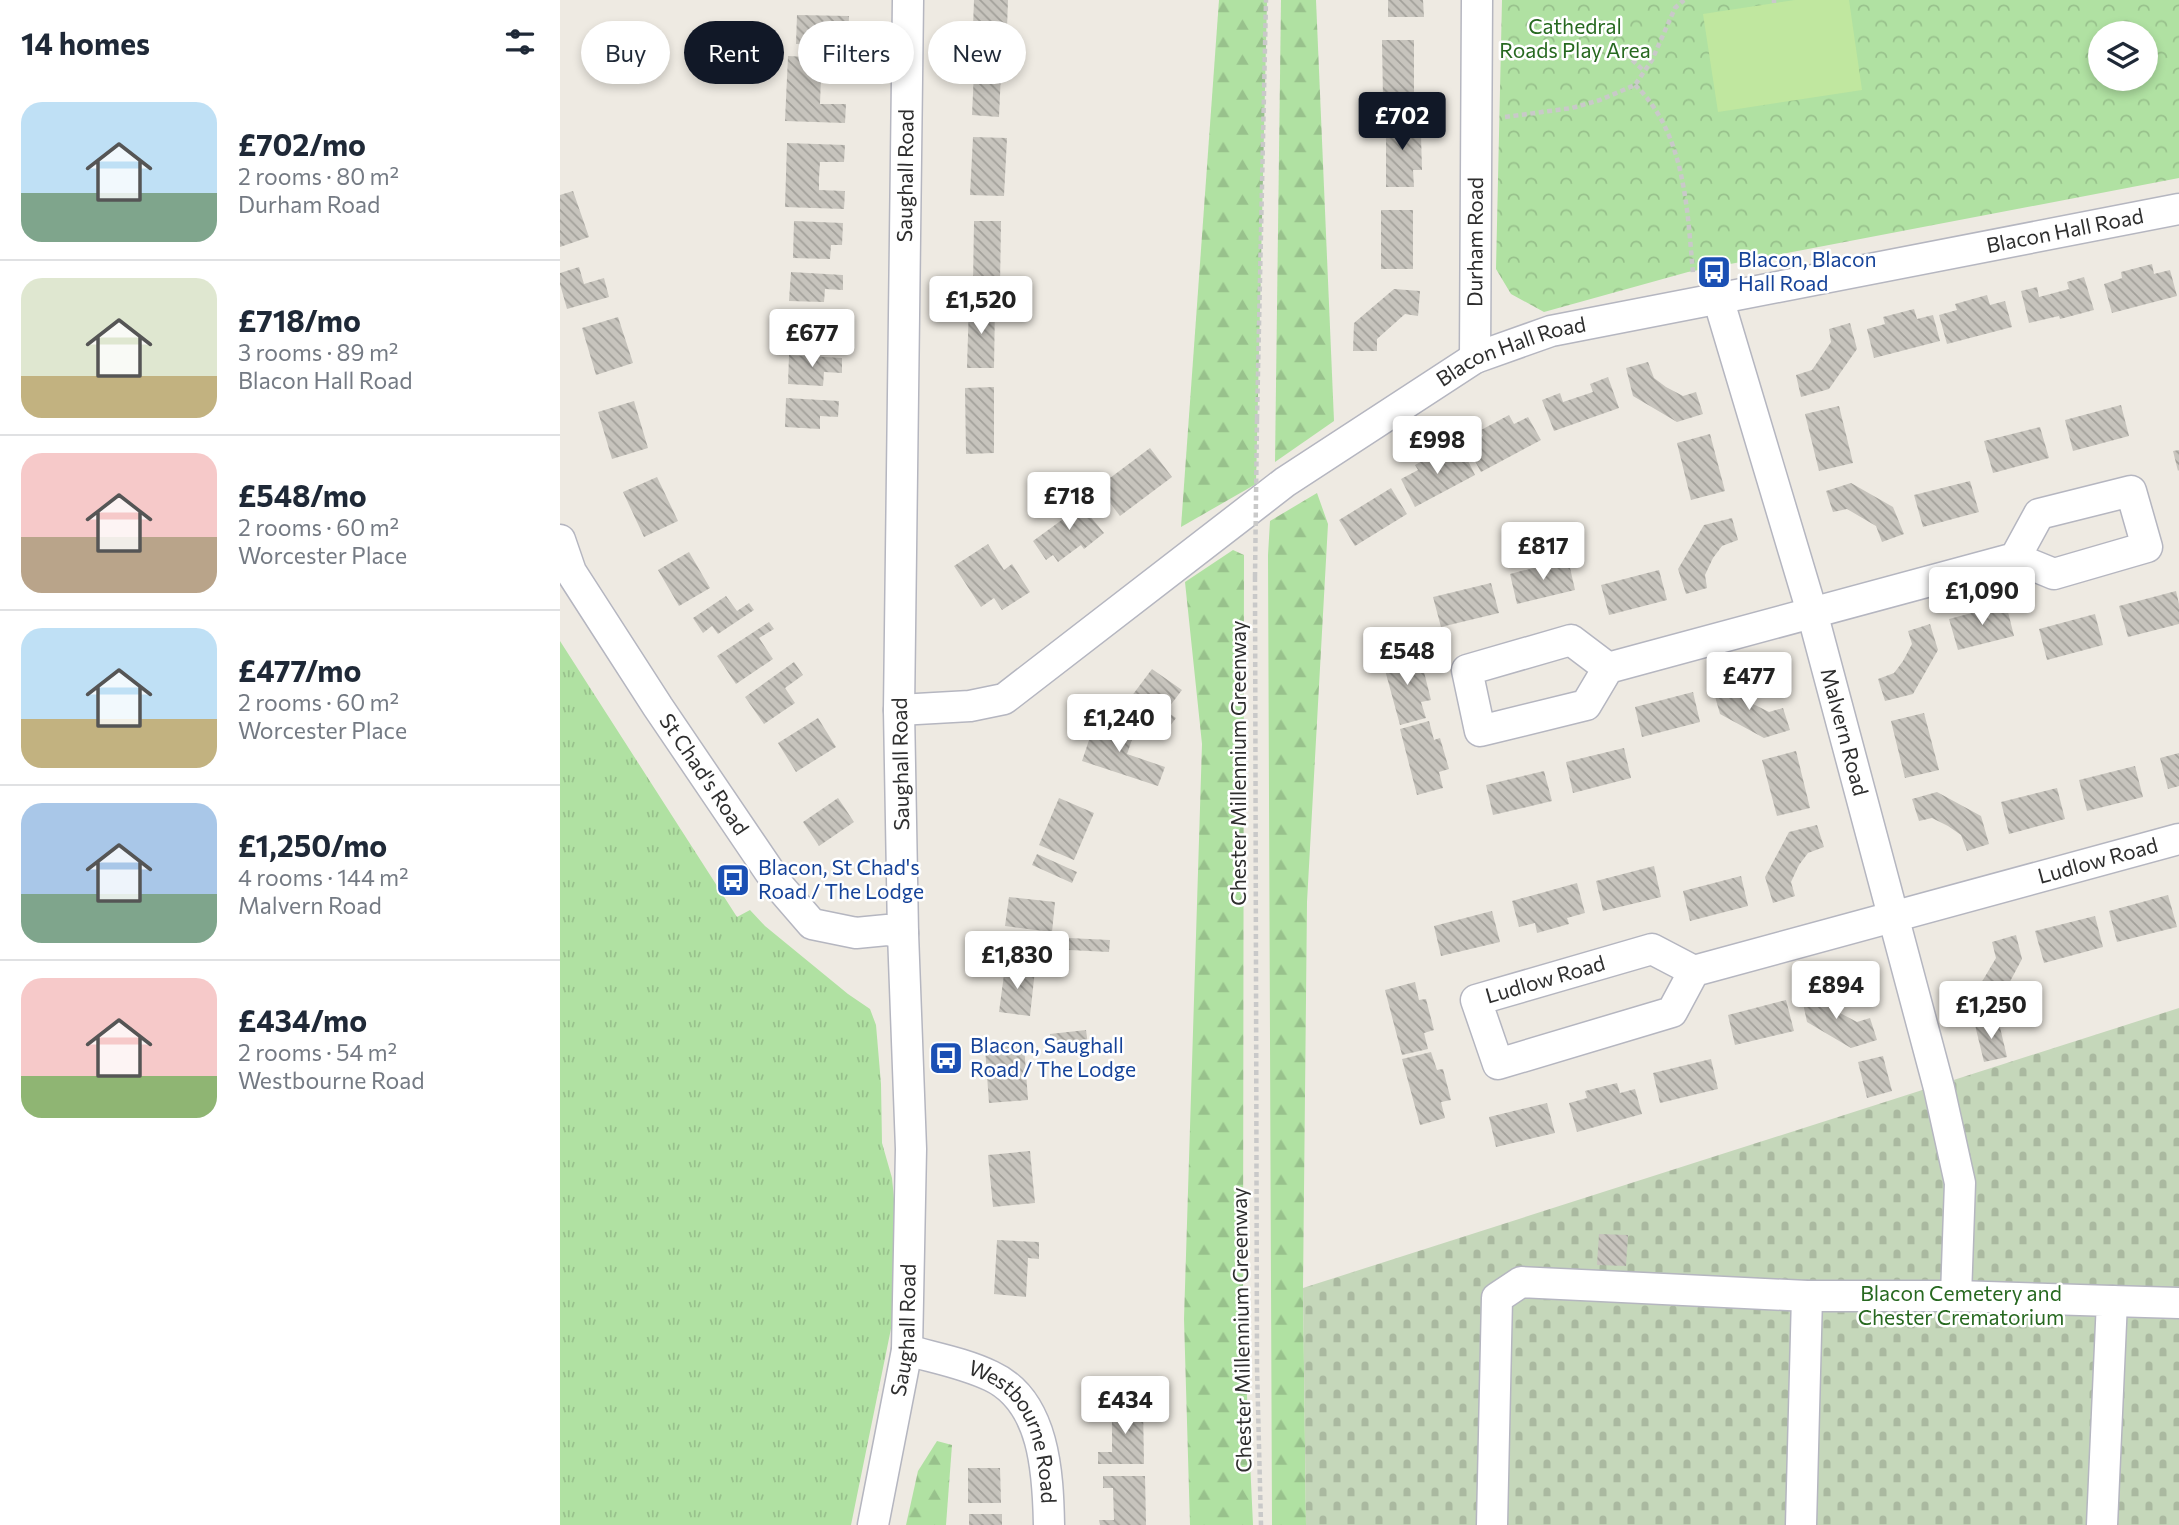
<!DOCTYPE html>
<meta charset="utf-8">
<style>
body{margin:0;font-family:Commissioner,sans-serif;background:#f6f6f7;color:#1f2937;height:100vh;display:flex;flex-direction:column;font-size:26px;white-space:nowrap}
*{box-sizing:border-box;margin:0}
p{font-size:23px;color:#747a83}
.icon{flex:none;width:38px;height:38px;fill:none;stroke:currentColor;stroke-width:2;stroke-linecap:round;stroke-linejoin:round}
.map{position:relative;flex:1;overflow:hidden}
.drawer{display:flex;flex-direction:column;background:#fff;width:560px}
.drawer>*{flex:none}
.guide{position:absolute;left:21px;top:21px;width:665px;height:63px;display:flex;gap:14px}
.controls{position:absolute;left:1528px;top:21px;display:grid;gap:14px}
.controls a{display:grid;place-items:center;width:70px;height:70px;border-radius:50%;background:#fff;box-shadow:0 4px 10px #0003;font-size:35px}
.price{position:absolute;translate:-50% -60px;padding:0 16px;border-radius:7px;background:#fff;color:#222;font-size:23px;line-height:46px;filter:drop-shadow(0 2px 4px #0008)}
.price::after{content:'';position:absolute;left:50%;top:42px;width:21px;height:16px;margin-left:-10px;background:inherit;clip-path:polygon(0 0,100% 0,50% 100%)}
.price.selected{background:#111827;color:#fff}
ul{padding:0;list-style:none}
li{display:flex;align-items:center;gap:21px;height:175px;padding:0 21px}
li+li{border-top:2px solid #e0e1e3}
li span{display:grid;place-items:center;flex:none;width:196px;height:140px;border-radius:21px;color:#555}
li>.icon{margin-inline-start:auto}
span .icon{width:84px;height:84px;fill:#fffc;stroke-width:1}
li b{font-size:30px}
h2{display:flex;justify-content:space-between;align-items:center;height:84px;padding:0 21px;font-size:30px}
.pill{padding:0 24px;border-radius:32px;background:#fff;box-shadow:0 4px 10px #0003;font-size:24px;line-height:63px}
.pill.selected{background:#111827;color:#fff}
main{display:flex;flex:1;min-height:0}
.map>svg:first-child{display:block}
.grass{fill:url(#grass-tufts)}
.forest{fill:url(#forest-firs)}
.cemetery{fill:url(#cemetery-stones)}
.park{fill:url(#park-crowns);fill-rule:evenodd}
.pitch{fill:#c0e79f}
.building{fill:url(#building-back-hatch)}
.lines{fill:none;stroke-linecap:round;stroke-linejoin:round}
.minor-casing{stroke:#b5b6c0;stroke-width:33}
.path{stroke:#c9c9c9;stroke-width:4.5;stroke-dasharray:5 3.5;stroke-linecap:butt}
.minor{stroke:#fff;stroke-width:30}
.path-bridge{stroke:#c9c9c9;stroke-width:4.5;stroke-dasharray:5 3.5;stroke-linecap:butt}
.labels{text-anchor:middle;stroke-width:5;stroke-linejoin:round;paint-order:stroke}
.park-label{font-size:21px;fill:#276920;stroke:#fff}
.street-label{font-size:21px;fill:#2e2e2e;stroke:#fff}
.transit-label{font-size:21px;fill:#164399;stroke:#fff;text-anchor:start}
</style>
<main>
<section class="drawer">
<h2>14 homes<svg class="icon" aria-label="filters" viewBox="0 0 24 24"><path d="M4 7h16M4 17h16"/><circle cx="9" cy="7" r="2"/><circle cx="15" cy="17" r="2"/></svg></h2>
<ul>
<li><span style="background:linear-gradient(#bfe0f5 65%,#7fa58c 0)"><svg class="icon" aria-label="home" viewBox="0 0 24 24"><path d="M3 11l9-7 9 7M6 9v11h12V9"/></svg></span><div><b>£702/mo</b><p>2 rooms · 80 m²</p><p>Durham Road</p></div></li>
<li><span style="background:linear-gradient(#dfe7d0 70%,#c2b280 0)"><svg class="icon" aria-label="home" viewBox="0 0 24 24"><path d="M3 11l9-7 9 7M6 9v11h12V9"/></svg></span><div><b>£718/mo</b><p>3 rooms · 89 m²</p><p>Blacon Hall Road</p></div></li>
<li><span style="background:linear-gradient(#f6c9c9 60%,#b9a48a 0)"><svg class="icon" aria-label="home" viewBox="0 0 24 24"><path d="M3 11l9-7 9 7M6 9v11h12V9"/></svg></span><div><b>£548/mo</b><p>2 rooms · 60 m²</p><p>Worcester Place</p></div></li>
<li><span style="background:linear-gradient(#bfe0f5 65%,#c2b280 0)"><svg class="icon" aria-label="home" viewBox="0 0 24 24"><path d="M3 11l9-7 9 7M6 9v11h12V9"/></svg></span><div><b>£477/mo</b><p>2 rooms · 60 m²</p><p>Worcester Place</p></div></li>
<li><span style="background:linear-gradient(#a9c7e8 65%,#7fa58c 0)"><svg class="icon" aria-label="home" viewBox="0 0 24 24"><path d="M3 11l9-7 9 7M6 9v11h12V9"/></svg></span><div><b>£1,250/mo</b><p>4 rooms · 144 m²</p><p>Malvern Road</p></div></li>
<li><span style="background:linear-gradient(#f6c9c9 70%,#8fb573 0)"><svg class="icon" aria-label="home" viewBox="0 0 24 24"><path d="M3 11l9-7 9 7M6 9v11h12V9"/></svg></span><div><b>£434/mo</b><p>2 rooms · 54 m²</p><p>Westbourne Road</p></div></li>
</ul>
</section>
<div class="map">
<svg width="1619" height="1525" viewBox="0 0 1619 1525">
<defs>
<pattern id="grass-tufts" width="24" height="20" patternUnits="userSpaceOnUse" patternTransform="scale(1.75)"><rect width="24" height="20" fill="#b0e1a2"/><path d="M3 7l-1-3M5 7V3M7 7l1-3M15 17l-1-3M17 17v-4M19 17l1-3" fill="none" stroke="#98c18c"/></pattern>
<pattern id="forest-firs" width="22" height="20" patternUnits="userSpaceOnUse" patternTransform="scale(1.75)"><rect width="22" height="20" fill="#b0e1a2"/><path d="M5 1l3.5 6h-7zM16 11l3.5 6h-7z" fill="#98c18c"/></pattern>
<pattern id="cemetery-stones" width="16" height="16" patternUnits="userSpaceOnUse" patternTransform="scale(1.75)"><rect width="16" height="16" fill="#c5d7ba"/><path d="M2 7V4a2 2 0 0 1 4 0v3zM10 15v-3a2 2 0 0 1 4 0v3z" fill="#aab9a0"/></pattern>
<pattern id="park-crowns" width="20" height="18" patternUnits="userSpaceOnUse" patternTransform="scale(1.75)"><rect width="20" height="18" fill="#b0e1a2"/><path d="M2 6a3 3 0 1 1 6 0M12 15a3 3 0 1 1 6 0" fill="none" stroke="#98c18c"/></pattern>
<pattern id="building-back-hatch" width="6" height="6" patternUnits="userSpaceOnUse" patternTransform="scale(1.75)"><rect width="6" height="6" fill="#c7c4bd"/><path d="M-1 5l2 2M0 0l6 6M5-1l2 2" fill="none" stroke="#a2a09a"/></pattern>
</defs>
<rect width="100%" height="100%" fill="#eeeae2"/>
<path class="grass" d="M0 641 177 917 190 910 205 926 288 994 310 1009 316 1025 321 1084 322 1143 332 1178 338 1239 335 1309 291 1525H0Z"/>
<g class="forest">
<path d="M659 0H707L696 484 621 527Z"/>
<path d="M721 0H756L774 421 715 462Z"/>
<path d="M757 493 768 524 747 902 743 1288 746 1525H712L708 555 710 521Z"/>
<path d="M673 550 684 555 683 1310 693 1525H630L624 1319 642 744 625 582Z"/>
<path d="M377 1441 392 1445 386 1525H346L358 1471Z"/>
</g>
<path class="cemetery" d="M1619 1008V1525H746L743 1288Z"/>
<path class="park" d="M942 0H1619V178L1128 272 984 312 951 294 936 269ZM1540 33H1586V79H1540Z"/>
<path class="pitch" d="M1235 0H1289L1302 90 1158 112 1143 14Z"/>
<g class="building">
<path d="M414 0H448L447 28 413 27Z"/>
<path d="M828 0H863L864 17H828Z"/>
<path d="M237 15 289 16 288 45 236 44Z"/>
<path d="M822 40H854V99H823Z"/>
<path d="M415 49 442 50 439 117 412 115Z"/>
<path d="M228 56 286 59 285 76H261L260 104H286L285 123 225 121Z"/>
<path d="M854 117V135H861L862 170H853L854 187H826V118Z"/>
<path d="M413 137 447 138 444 196 410 195Z"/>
<path d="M227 143 285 145 284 162H260L259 178V190L285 191 284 209 225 207Z"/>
<path d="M13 191 29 237 0 247V195Z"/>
<rect x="821" y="210" width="32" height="59"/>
<path d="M234 221 283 223 282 245H271L270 259 233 258Z"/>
<path d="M414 221H441L440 286H413Z"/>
<path d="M1592 264 1594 274 1610 270 1617 296 1552 313 1544 284 1562 278 1561 272Z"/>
<path d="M19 267 24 284 44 278 49 297 7 309 0 284V273Z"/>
<path d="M231 272 283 275V290L265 289 264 302 229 301Z"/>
<path d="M1524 277 1534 310 1500 319 1499 316 1469 323 1461 291 1477 287 1479 297 1509 289 1507 282Z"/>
<path d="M834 289 860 291 858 316 845 314 817 339V351H793L794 323Z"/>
<path d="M1427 295 1430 305 1445 301 1452 327 1387 344 1379 315 1397 310 1395 304Z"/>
<path d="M409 303H435L434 368H407Z"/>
<path d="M1354 309 1357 319 1373 315 1380 341 1314 358 1307 329 1325 324 1323 317Z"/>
<path d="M229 315 282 318 281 334 264 333 263 346 228 344Z"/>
<path d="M58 317 73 363 36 375 22 328Z"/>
<path d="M1290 323 1297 349 1269 389 1241 397 1236 375 1252 370 1271 342 1269 329Z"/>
<path d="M229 355 282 358V373L264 372 263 386 228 384Z"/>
<path d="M1088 362 1094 378 1106 387 1123 396 1136 392 1143 414 1117 422 1073 396 1066 368Z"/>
<path d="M1048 377 1059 408 994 431 982 400 1000 393 1003 402 1033 392 1030 384Z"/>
<path d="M434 387V453L406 454 405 388Z"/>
<path d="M226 398 279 401 278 417 260 416V429L225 427Z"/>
<path d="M74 401 88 448 52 459 38 412Z"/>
<path d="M1561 405 1569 436 1513 451 1505 420Z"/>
<path d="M1279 406 1293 463 1259 471 1245 414Z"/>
<path d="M949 415 954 424 968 417 981 440 921 472 906 445 923 436 921 430Z"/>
<path d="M1480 427 1489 458 1433 473 1424 441Z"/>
<path d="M1150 434 1165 491 1131 500 1117 443Z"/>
<path d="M590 448 612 477 560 516 538 487Z"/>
<path d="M883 450 888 459 903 451 915 475 855 507 841 479 858 470 855 465Z"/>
<path d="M1619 450V470L1618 471 1613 451Z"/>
<path d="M97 477 118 521 84 537 63 492Z"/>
<path d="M1410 481 1419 512 1363 527 1354 495Z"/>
<path d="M1291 483 1333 507 1344 534 1322 542 1316 526 1287 509 1273 512 1266 491Z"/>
<path d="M831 488 847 514 795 546 779 520Z"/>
<path d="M510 492 544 533 524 549 521 545 498 562 493 555 486 560 473 541 510 514 499 500Z"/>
<path d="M1172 518 1178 540 1162 546 1153 558 1145 575 1147 588 1126 594 1118 569 1144 525Z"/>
<path d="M428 544 444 570 452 564 470 592 442 610 434 598 421 607 394 566Z"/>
<path d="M129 552 150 588 119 606 98 570Z"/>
<path d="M1008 559 1015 590 957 604 950 574Z"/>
<path d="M1099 570 1107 600 1049 615 1041 585Z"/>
<path d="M931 583 939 613 881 627 873 597Z"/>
<path d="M1616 591 1619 604V624L1568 637 1559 606Z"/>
<path d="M166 596 177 611 189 603 194 610 158 634 152 626 143 633 133 618Z"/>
<path d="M1446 604 1454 636 1398 650 1389 619Z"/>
<path d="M1535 614 1543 645 1487 660 1479 629Z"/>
<path d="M209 622 214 629 199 638 213 659 176 684 157 656Z"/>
<path d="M1370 624 1378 650 1353 694 1325 701 1318 679 1334 673 1343 661 1352 644 1348 631Z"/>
<path d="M852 651 856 670 863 668 871 700 861 702 866 718 840 725 822 659Z"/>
<path d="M234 662 243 675 225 688 235 703 204 724 185 697Z"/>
<path d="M592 669 622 690 606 711 616 718 607 730 568 701Z"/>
<path d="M1174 679 1180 695 1193 704 1209 712 1223 708 1230 730 1204 738 1160 714 1152 686Z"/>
<path d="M1133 692 1140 722 1082 737 1075 707Z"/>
<path d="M1364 713 1379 770 1345 778 1331 721Z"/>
<path d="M258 718 276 747 236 772 218 743Z"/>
<path d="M536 719 575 731 567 754 605 767 598 786 522 761Z"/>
<path d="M869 721 874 740 880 738 889 769 879 772 883 788 857 795 840 729Z"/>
<path d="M1064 748 1071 778 1013 793 1006 762Z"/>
<path d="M1236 751 1250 808 1217 816 1202 760Z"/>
<path d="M1619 753V786L1608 789 1600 758Z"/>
<path d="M1575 766 1583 797 1527 811 1519 780Z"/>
<path d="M984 771 992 801 933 815 926 785Z"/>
<path d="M1497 788 1505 819 1449 834 1441 802Z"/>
<path d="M1377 792 1421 816 1429 844 1407 851 1401 835 1388 826 1372 818 1359 821 1352 799Z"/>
<path d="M278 798 294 822 259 846 243 822Z"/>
<path d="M499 798 534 813 514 860 479 845Z"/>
<path d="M1257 825 1264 847 1248 853 1239 865 1231 882 1235 896 1213 903 1205 877 1229 832Z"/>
<path d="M477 854 517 872 512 883 472 865Z"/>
<path d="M1094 866 1101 897 1043 911 1036 881Z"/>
<path d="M1181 876 1188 906 1130 921 1123 891Z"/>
<path d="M1017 883 1025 913 1007 918 1009 924 977 933 975 923 959 927 952 901Z"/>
<path d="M1608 895 1617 927 1557 942 1549 911Z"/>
<path d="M449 897 495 902 492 932 445 926Z"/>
<path d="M932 911 940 942 881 956 874 926Z"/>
<path d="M1535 916 1543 947 1484 963 1475 931Z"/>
<path d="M1456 935 1462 959 1437 1006 1411 1014 1403 990 1420 985 1436 958 1432 942Z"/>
<path d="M509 938 550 940 549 952 509 950Z"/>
<path d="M445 967 475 970 470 1016 439 1012Z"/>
<path d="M855 982 859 1000 866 999 874 1030 864 1033 868 1049 842 1055 825 990Z"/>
<path d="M1263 988 1268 1004 1280 1013 1297 1022 1310 1018 1317 1040 1291 1048 1247 1022 1241 994Z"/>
<path d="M1226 1000 1234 1031 1175 1045 1168 1015Z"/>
<path d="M1438 1019 1447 1057 1424 1062 1415 1025Z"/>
<path d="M526 1030 528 1045 492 1049 490 1034Z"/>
<path d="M464 1045 468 1100 429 1103 425 1048Z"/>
<path d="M871 1052 877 1070 883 1069 891 1100 881 1102 885 1118 860 1125 842 1059Z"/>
<path d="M1323 1056 1332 1091 1307 1098 1298 1062Z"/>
<path d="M1151 1059 1158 1089 1100 1103 1093 1073Z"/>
<path d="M1057 1083 1060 1093 1075 1089 1082 1114 1017 1132 1009 1103 1027 1098 1025 1091Z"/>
<path d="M987 1103 995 1133 936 1147 929 1117Z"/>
<path d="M470 1151 475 1203 433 1207 428 1155Z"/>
<path d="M1039 1234 1068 1235 1066 1266 1037 1265Z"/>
<path d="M437 1240 479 1242V1259L468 1258 466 1297 434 1294Z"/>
<path d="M583 1407 584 1464H538V1452H552V1420H541V1408Z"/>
<path d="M408 1468H440L441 1503H408Z"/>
<path d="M543 1476H585L586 1525H540L539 1520H554L553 1488H543Z"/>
<rect x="409" y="1514" width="33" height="11"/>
</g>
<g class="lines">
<g class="minor-casing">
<g id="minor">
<path id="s1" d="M1158 298 1252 612 1379 1088 1400 1183 1396 1296"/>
<path id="s2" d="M915 358 917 0"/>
<path id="s3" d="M0 540 11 572 98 707 220 887 252 924 296 933 327 930 343 933"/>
<path d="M1048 668 1026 705 920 731 907 670 1011 640 1048 668 1455 558 1479 514 1571 491 1587 547 1494 574 1455 558"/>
<path id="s4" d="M339 710 410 706 444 699 725 482 915 358 991 331 1619 209"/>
<path id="s5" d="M1134 971 1112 1012 938 1064 916 1000 1092 949 1134 971 1619 839"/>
<path d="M1552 1301 1619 1303"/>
<path id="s6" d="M347 1350C375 1358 404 1363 431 1376 485 1401 488 1474 489 1525"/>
<path id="s7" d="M313 1525 347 1350 351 1149 343 933 339 710 348 0"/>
<path d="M932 1525 937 1298 961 1282 1247 1296H1396L1552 1301 1542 1525"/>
<path d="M1241 1525 1247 1296"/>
</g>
</g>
<g class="path">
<path d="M1214 0V3"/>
<path d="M1066 54 1084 71"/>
<path d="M1075 85C1125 133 1127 207 1133 273"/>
<path d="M945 117 1012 108 1040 100 1075 85 1092 60 1115 8 1124 0"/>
<path d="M697 419 706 0"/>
<path d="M695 577 697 1368 701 1525"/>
</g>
<use href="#minor" class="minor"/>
<path class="path-bridge" d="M695 577 697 419"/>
</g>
<defs>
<g id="bus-square" transform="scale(1.75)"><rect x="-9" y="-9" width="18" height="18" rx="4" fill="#1a4fb4" stroke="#fff"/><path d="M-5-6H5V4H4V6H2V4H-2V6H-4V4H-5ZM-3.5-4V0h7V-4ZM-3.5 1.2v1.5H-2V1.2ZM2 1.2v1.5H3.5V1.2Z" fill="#fff"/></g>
</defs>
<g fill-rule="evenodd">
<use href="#bus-square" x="1154" y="272"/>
<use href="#bus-square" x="173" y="880"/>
<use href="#bus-square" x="386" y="1058"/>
</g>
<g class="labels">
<g class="park-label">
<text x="1015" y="34">Cathedral<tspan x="1015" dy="24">Roads Play Area</tspan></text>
<text x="1401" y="1301">Blacon Cemetery and<tspan x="1401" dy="24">Chester Crematorium</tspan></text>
</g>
<g class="street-label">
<text dy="7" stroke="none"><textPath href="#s7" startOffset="1353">Saughall Road</textPath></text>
<text dy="7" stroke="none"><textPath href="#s4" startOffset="1292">Blacon Hall Road</textPath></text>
<text dy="7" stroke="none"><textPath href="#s2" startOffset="116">Durham Road</textPath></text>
<text dy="7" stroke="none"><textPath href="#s4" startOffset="724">Blacon Hall Road</textPath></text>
<text dy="7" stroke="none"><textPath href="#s1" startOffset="452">Malvern Road</textPath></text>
<text transform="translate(679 763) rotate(-90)" y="7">Chester Millennium Greenway</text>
<text transform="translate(341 764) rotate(-91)" y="7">Saughall Road</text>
<text dy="7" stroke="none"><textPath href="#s3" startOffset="276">St Chad's Road</textPath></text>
<text dy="7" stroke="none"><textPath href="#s5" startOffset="945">Ludlow Road</textPath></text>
<text dy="7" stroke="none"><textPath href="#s5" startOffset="368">Ludlow Road</textPath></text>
<text transform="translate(682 1330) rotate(-91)" y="7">Chester Millennium Greenway</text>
<text dy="7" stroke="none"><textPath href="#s7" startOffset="198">Saughall Road</textPath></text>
<text dy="7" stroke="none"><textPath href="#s6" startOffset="150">Westbourne Road</textPath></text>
</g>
<g class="transit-label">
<text x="1178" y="267">Blacon, Blacon<tspan x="1178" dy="24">Hall Road</tspan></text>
<text x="198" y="875">Blacon, St Chad's<tspan x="198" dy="24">Road / The Lodge</tspan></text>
<text x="410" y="1053">Blacon, Saughall<tspan x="410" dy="24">Road / The Lodge</tspan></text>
</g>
</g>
</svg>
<div class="controls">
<a><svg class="icon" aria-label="layers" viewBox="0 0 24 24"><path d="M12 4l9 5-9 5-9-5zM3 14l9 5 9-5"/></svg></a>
</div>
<b class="price selected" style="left:842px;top:152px">£702</b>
<b class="price" style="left:421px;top:336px">£1,520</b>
<b class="price" style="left:252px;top:369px">£677</b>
<b class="price" style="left:877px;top:476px">£998</b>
<b class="price" style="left:509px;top:532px">£718</b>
<b class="price" style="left:983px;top:582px">£817</b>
<b class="price" style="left:1422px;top:627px">£1,090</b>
<b class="price" style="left:847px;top:687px">£548</b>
<b class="price" style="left:1189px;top:712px">£477</b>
<b class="price" style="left:559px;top:754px">£1,240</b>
<b class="price" style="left:457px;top:991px">£1,830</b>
<b class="price" style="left:1276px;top:1021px">£894</b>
<b class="price" style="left:1431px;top:1041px">£1,250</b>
<b class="price" style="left:565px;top:1436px">£434</b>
<div class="guide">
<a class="pill">Buy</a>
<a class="pill selected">Rent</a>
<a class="pill">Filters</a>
<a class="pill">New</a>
</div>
</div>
</main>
